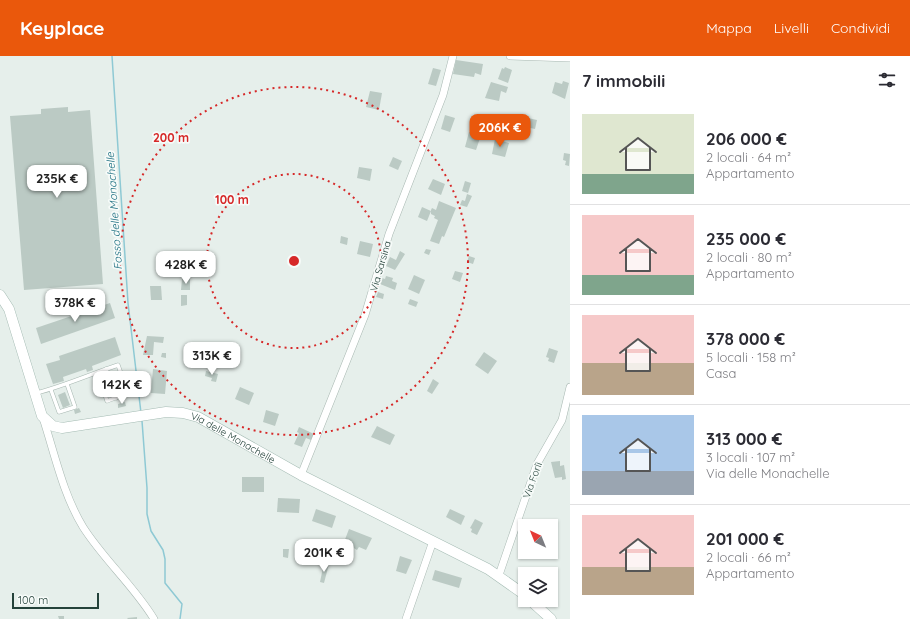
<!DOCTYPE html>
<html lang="it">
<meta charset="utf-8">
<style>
body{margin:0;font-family:Quicksand,sans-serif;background:#f7f7f7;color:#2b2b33;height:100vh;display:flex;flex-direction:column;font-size:15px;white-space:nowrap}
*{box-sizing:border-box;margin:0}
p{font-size:13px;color:#7c7c81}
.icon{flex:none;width:22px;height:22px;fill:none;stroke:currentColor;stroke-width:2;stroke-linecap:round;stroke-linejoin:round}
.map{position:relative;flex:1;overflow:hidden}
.details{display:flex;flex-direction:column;background:#fff;width:340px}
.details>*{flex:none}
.needle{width:26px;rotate:317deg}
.controls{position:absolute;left:518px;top:463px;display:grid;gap:8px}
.controls a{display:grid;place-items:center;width:40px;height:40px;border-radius:0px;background:#fff;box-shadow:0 1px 3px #0004;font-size:20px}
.scale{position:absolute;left:12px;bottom:10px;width:87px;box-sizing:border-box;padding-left:4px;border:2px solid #24423a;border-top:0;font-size:11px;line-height:14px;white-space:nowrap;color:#24423a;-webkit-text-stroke:3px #f7fbf9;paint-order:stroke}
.price{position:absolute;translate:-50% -34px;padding:0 9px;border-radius:8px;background:#fff;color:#222;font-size:13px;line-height:26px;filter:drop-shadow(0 1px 2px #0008)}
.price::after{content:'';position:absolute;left:50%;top:24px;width:12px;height:9px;margin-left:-6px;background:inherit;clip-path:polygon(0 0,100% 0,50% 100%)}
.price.selected{background:#ea580c;color:#fff}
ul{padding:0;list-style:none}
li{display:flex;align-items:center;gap:12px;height:100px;padding:0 12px}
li+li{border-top:1px solid #e1e1e2}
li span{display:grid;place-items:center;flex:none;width:112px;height:80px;border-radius:0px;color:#555}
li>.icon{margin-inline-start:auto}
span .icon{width:48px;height:48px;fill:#fffc;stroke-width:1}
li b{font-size:17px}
h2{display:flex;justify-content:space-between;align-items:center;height:48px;padding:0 12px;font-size:17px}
header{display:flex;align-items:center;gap:24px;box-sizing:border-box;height:56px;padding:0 20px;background:#ea580c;color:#fff}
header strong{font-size:19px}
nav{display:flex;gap:22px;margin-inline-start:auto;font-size:14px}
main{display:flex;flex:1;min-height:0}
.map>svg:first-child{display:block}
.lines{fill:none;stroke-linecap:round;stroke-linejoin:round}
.stream{stroke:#8ec9d4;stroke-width:1.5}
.building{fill:#bbcac4}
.lane-casing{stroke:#a8b8b2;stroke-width:4.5}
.street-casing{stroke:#a8b8b2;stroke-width:8}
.secondary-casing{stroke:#a4bbb3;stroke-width:11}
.lane{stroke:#fff;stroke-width:3.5}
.street{stroke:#fff;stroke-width:7}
.secondary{stroke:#fff;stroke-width:10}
.ring{fill:none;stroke:#d62828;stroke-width:2;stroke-dasharray:2 4}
.labels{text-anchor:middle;stroke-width:3.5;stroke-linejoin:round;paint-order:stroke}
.street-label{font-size:10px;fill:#24423a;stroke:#f7fbf9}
.water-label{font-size:11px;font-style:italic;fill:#1c6f80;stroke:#f7fbf9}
.centre{fill:#d62828;stroke:#f7fbf9;stroke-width:2}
.ring-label{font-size:12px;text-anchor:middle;font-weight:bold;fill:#d62828;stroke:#f7fbf9;stroke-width:3.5;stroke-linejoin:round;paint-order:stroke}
</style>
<header>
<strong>Keyplace</strong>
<nav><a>Mappa</a><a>Livelli</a><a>Condividi</a></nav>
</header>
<main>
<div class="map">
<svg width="570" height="563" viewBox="0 0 570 563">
<rect width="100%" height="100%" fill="#e6efeb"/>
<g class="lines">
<g class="stream">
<path d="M112 0 128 247 141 357"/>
<path d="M142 365 147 432V458L151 475 163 494 165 503V527L182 548 180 563"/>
</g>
</g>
<g class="building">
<path d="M456 4 483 8 481 19 475 17 474 21 453 18Z"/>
<path d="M505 11 512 14 508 27 498 23 502 12 504 13Z"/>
<path d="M433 12 441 14 436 30 428 28Z"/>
<path d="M563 25 569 27 565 43 552 37 555 26 562 28Z"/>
<path d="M491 26 508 31 506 37 501 35 499 45 485 42Z"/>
<path d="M370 35 382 37 379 54 366 51Z"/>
<path d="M68 51V56L90 54 103 228 24 234 10 60 41 58V53Z"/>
<path d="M445 59 455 62 450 76 441 73Z"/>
<path d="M528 62 537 64 535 73 526 71Z"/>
<path d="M469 76 475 78V81L480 82 476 94 465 91Z"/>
<path d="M495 83 509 87 505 101 492 98Z"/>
<path d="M564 97 570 98 569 110 565 109 566 105 563 104Z"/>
<path d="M393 101 402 105 398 114 389 110Z"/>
<path d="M359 111 372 113 370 125 357 122Z"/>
<path d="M433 123 445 128 441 139 428 133Z"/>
<path d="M465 125 471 127 468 137 462 135Z"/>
<path d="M467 138 472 140 467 151 460 149 462 144 465 145Z"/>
<path d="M439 145 456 152 444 181 442 180 439 188 430 185 438 164 434 162 435 160 431 158V154L432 152 436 154Z"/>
<path d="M422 151 431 155 427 165 418 161Z"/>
<path d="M341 180 348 182 347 189 340 187Z"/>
<path d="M360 185 373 188 370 201 357 198Z"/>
<path d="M426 193 431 194 429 199 424 197Z"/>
<path d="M400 195 405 198 395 214 386 210 390 201 396 204Z"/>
<path d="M469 200 475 202 473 208 467 206Z"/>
<path d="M455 215 463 217 460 226 452 223Z"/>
<path d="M414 219 425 224 419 238 408 233Z"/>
<path d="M386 220 393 222 392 225 397 227 395 234 380 228 382 222 385 223Z"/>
<path d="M182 223H190V234H181Z"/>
<path d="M150 230H161L162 244H151Z"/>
<path d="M378 236 384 238 383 243 376 241Z"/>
<path d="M181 239H187V249L181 250Z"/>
<path d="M410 243 418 246 416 251 408 248Z"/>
<path d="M110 247 115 262 41 288 36 272Z"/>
<path d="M147 280 164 281 163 287 154 286 153 299H143Z"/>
<path d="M115 281 121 299 92 310 93 314 87 316 86 313 63 321 64 325 53 328 46 308 60 304 59 300Z"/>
<path d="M549 292 558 295 554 307 548 305 549 302 546 301Z"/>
<path d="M219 294V299H223L224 306 214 310 212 295Z"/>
<path d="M484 296 497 305 488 318 475 309Z"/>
<path d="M162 297H166V302L161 301Z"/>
<path d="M153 313 167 315 165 338 151 337Z"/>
<path d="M206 315 218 318 216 326 211 325 212 322 205 320Z"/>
<path d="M433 323 439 327 432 338 427 335Z"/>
<path d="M240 331 254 337 249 349 235 343Z"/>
<path d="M65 336 70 349 63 352 58 339Z"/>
<path d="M125 346 126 350 118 352V348Z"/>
<path d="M79 352 81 356 75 358 74 354Z"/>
<path d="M266 354 279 358 275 370 263 366Z"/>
<path d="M377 370 395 379 390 389 371 381Z"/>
<path d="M299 371 314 378 311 384 306 382 302 391 294 388 299 377 297 376Z"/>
<path d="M560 405V410L564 409 566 423 562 424V421L555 422 551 406Z"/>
<rect x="242" y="421" width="22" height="15"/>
<path d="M278 442 300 443 299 457 277 456Z"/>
<path d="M316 453 336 460 332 472 312 465Z"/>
<path d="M450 453 465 460 461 469 446 461Z"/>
<path d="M475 463 483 467 477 479 471 476 472 473 470 472Z"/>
<path d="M349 473 372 482 366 494 359 491 357 494 344 486Z"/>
<path d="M283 493H289L288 502 283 501Z"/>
<path d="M400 500 412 504 406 518 396 515Z"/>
<path d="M324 507 329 508 324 527 320 526Z"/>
<path d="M435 514 462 522 459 532 432 524Z"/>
<path d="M58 560H64V563H59Z"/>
<path d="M137 561V563H128L127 562Z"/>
</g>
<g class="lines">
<g class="lane-casing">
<g id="lane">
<path d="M106 313 116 342"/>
<path d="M51 334 59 356 75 351 67 328"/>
<path d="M37 337C64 330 91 318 118 309L128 337 107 345 98 316"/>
</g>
</g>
<g class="street-casing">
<g id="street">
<path d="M510 0 570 2"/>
<path d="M43 362C55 399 63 438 83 471 104 504 134 530 154 563"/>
<path d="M301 419 365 259 389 178 443 39 453 0"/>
<path d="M499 519 537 408 562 364 570 331"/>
<path d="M406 563 433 485"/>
</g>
</g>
<g class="secondary-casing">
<g id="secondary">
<path id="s1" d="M0 239 9 253 42 360 53 370 62 372 166 356 183 357 198 361 301 419 488 513 525 539"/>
<path d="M530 544 551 563"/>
</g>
</g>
<use href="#lane" class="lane"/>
<use href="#street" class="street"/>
<use href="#secondary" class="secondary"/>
</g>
<g class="ring">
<circle cx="294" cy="205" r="87"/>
<circle cx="294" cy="205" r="174"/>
</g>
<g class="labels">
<g class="street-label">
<text transform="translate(380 210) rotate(-74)" y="4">Via Sarsina</text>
<text dy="4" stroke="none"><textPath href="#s1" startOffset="331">Via delle Monachelle</textPath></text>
<text transform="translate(532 424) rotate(-70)" y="4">Via Forlì</text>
</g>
<g class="water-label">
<text transform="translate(114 155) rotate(-94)" y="4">Fosso delle Monachelle</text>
</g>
</g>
<circle cx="294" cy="205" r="6" class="centre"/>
<g class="ring-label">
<text x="171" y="86">200 m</text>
<text x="232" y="148">100 m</text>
</g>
</svg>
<div class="controls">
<a><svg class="needle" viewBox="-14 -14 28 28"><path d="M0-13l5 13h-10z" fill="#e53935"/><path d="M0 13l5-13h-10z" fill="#7c7c81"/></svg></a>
<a><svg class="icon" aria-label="layers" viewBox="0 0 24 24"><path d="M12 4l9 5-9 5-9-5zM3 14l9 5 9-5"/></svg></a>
</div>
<div class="scale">100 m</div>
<b class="price selected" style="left:500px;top:92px">206K €</b>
<b class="price" style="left:57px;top:143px">235K €</b>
<b class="price" style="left:186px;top:229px">428K €</b>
<b class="price" style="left:75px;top:267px">378K €</b>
<b class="price" style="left:212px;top:320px">313K €</b>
<b class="price" style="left:122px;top:349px">142K €</b>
<b class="price" style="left:324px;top:517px">201K €</b>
</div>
<section class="details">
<h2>7 immobili<svg class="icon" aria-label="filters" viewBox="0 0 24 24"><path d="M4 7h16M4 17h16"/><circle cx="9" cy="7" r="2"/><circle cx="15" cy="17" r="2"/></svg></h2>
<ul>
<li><span style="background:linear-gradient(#dfe7d0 75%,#7fa58c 0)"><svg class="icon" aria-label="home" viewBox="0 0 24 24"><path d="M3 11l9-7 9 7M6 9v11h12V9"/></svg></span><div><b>206 000 €</b><p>2 locali · 64 m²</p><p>Appartamento</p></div></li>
<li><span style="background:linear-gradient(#f6c9c9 75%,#7fa58c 0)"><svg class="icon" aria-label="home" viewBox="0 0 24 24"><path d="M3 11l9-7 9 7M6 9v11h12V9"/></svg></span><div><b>235 000 €</b><p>2 locali · 80 m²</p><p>Appartamento</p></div></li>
<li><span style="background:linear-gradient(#f6c9c9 60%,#b9a48a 0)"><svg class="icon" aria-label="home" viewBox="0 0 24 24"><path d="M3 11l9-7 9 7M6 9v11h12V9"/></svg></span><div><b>378 000 €</b><p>5 locali · 158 m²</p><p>Casa</p></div></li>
<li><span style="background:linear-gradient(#a9c7e8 70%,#9aa5b1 0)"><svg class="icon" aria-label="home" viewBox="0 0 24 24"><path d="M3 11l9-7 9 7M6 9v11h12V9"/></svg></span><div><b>313 000 €</b><p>3 locali · 107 m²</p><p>Via delle Monachelle</p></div></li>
<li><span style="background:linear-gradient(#f6c9c9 65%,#b9a48a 0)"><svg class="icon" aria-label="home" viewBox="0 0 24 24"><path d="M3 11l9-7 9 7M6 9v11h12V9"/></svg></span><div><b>201 000 €</b><p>2 locali · 66 m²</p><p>Appartamento</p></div></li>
</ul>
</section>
</main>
